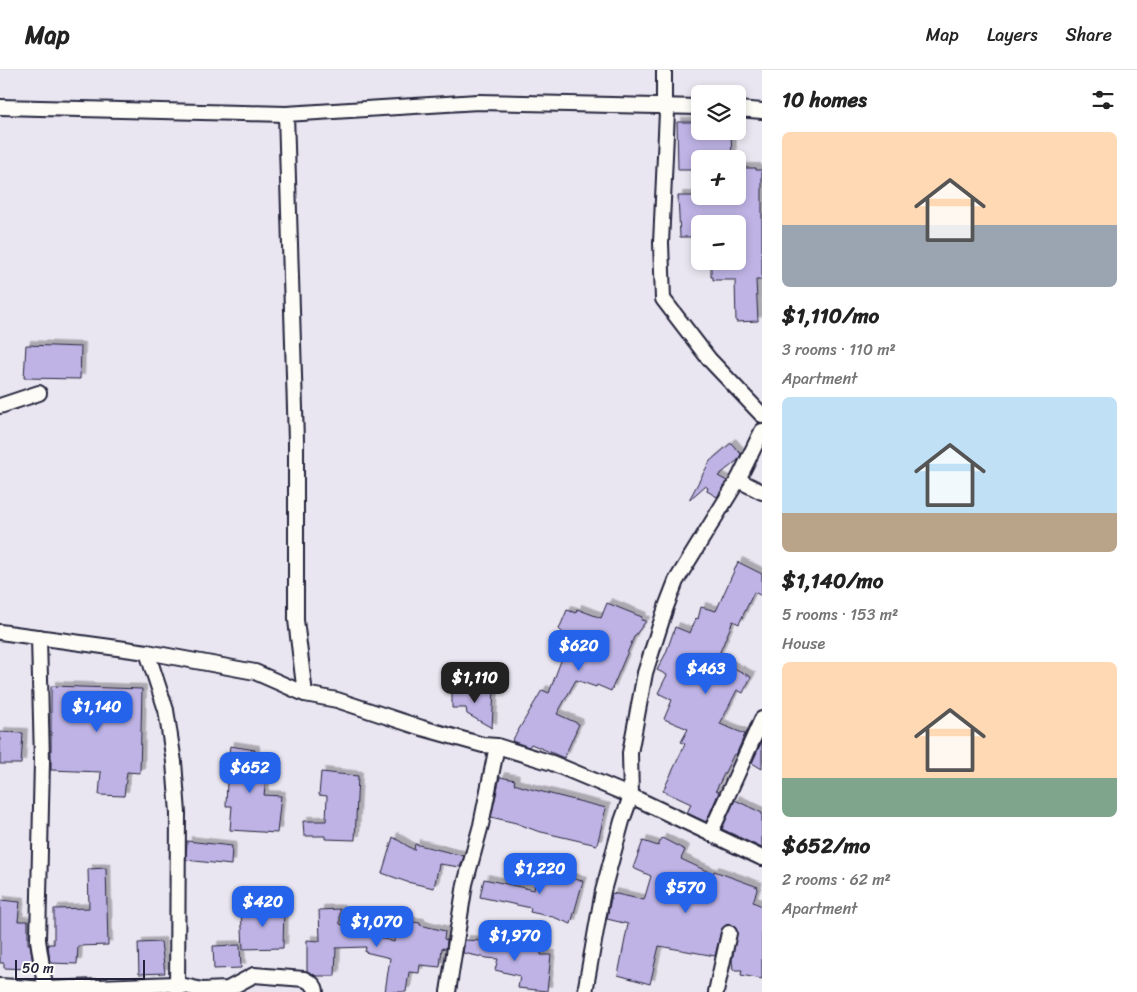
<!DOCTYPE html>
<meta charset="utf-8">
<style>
body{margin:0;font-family:Sriracha,sans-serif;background:#f6f6f6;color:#222;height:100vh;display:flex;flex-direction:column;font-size:19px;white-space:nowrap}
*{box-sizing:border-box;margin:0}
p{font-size:16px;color:#767676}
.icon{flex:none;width:28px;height:28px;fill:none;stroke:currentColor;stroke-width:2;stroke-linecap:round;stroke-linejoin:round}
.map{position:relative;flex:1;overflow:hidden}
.details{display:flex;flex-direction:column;background:#fff;width:375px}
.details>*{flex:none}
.buttons{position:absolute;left:691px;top:15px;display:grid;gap:10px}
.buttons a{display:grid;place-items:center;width:55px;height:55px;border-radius:8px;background:#fff;box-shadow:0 2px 8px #0003;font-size:25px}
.scale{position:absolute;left:15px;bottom:12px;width:130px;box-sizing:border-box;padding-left:5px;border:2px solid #22223b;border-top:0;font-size:14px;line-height:18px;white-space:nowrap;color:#22223b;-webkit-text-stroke:4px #fdfcf7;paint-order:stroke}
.price{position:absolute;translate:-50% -42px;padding:0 11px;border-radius:10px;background:#2563eb;color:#fff;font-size:16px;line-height:32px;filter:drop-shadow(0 1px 2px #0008)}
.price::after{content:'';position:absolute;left:50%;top:30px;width:15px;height:11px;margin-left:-8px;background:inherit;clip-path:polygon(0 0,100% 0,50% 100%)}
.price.on{background:#222;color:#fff}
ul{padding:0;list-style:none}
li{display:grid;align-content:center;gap:10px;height:265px;padding:0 20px}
li span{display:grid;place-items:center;height:155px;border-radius:8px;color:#555}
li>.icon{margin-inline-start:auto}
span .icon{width:90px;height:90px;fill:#fffc;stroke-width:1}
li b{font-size:21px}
h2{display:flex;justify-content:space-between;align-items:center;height:60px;padding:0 20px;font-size:21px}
header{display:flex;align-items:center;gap:30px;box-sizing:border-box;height:70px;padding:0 25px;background:#fff;border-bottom:1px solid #e0e0e0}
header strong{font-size:24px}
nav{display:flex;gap:28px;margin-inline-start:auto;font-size:18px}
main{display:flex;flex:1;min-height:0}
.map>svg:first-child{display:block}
.building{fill:#beb3e4;stroke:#22223b;filter:url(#shadow)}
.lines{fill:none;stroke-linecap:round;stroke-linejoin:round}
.minor-casing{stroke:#22223b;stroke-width:18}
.minor{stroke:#fdfcf7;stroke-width:14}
</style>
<header>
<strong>Map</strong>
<nav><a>Map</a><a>Layers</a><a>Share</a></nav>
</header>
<main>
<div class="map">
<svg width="762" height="922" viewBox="0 0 762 922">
<defs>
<filter id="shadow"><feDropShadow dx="4.5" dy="-4.5" stdDeviation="0" flood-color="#0004"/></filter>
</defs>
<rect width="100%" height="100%" fill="#eae6f1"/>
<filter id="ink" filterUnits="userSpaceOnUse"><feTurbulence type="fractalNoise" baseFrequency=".02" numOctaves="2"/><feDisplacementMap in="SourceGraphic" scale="10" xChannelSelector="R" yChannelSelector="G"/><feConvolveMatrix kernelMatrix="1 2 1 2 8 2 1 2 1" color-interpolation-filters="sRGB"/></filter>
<g filter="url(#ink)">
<g class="building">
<path d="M677 52H700V61H731L732 89H700V100H678Z"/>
<path d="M738 98H756V100H762V210H756L758 251 736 252 735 210H713V207H711V191H738V154H700V167H680L678 126H738Z"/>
<path d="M26 275 81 277 80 309 24 308Z"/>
<path d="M731 373 741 384 738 390 718 406 727 411 717 427 707 421 708 418 705 416 689 430 710 391Z"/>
<path d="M738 492 762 504V526L754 522 739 554 733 551 717 589 751 607 743 623 737 620 720 654 745 664 736 685 734 684 716 720 719 722 706 752 687 743 691 734 663 721 685 674 681 672 688 659 664 649 672 630 658 623 667 605 657 600 666 583 675 557 690 563 696 548 698 549 701 537 716 541Z"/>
<path d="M607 533 642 547 641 550 646 551 634 567 611 621 597 615 596 617 576 610 557 644 579 654 564 688 531 674 529 677 512 671 542 620 549 623 562 588 554 585 563 563 559 559 567 540 576 543 577 539 601 548Z"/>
<path d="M51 616 142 619 140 703 127 702 124 726 99 725 101 702 51 700Z"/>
<path d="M452 619 494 620 492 658 467 644 466 638H452Z"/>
<path d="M0 662 23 663 21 694H0Z"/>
<path d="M762 671V699L752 693Z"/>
<path d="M230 676 255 680V696L268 697 264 725 281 726 277 763 230 760 232 736H226L227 712H225Z"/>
<path d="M321 702 358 706 355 770 325 769V766H304L303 751H326L327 726 319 725Z"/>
<path d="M500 707 515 710 514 714 527 718 606 738 597 775 537 761 516 753 491 747Z"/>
<path d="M735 730 762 743V778L722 759Z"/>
<path d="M393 767 414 780 415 774 464 786 460 797 439 794 434 818 407 812 382 803Z"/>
<path d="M662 768 685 780 681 789 713 804 714 801 758 817 753 832 762 836V909L741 905 742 900H733L732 890 737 861 735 857 730 854 726 855 721 861 715 886 659 876 650 914 618 905 628 854 607 849 612 823 644 830 651 806 633 798 643 771 658 776Z"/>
<path d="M187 771 232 776 231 795 186 790Z"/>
<path d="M106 798 108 875 78 876 77 894 50 893 48 874H54V839L89 838 88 799Z"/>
<path d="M538 801 583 811 571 854 553 847 530 842 531 838 480 827 484 809 534 820Z"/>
<path d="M0 830 20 832 18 851H28V874H30L33 893 29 892 28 899 4 898V893H0Z"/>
<path d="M261 837H284L283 878 243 879 241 838Z"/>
<path d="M340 839V854L394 872 397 850 420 853V855L445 861 444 869 447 870 446 879 442 878 440 897 420 895 419 903 409 902 406 922H385L390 888 365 882 366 877 336 878 335 906H316L307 901V870L320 871 319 840Z"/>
<path d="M482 868 499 872 498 874 541 882V885H551L547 921 518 918 520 906 495 900 498 889 487 888 463 883 465 870 482 871Z"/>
<path d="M161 872 165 903 139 904 138 873Z"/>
<path d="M240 875 241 898 214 899 213 876Z"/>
</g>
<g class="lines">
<g class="minor-casing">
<g id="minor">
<path d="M664 0V35L667 42 661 173 663 229 709 289 762 345"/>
<path d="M0 37 286 44 478 32 700 37"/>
<path d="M738 39 762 41"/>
<path d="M286 44 296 371V550L305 624"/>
<path d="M0 336 39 323"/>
<path d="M738 410 762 422"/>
<path d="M0 562 147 582 255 602 305 624 337 630 422 658 483 675 497 676 552 693 631 726 762 788"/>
<path d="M39 567 42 691 38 870 46 922"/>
<path d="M147 582 166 640 174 692 178 743 177 922"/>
<path d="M711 762 762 649"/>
<path d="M0 916 46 919 176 914 202 920 228 919 254 905 304 909C310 912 316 915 316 922"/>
<path d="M448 922 465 814 481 755 497 676"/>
<path d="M585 922 603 821 622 751 631 726 630 683 645 603 666 537 676 511 738 410 762 361"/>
<path d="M716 922 729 863"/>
</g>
</g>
<use href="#minor" class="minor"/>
</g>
</g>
</svg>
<div class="buttons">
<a><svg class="icon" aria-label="layers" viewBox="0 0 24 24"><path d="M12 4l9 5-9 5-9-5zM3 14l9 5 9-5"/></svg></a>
<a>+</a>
<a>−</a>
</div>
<div class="scale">50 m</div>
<b class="price" style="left:579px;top:602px">$620</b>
<b class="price" style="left:706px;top:625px">$463</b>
<b class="price on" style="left:475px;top:634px">$1,110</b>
<b class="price" style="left:97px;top:663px">$1,140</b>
<b class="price" style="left:250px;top:724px">$652</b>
<b class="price" style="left:540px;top:825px">$1,220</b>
<b class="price" style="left:686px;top:844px">$570</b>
<b class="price" style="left:263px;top:858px">$420</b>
<b class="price" style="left:377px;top:878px">$1,070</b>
<b class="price" style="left:515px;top:892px">$1,970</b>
</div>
<section class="details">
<h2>10 homes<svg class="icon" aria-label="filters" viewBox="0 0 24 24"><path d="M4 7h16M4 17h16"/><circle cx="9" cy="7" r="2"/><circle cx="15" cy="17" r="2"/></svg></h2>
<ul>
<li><span style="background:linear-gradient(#ffd9b3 60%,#9aa5b1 0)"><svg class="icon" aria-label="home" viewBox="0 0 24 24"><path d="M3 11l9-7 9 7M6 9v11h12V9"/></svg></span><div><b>$1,110/mo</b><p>3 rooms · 110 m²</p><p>Apartment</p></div></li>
<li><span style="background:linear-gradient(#bfe0f5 75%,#b9a48a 0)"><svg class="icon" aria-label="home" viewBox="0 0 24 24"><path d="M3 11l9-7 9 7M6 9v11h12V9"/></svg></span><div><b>$1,140/mo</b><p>5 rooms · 153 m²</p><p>House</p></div></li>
<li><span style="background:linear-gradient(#ffd9b3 75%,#7fa58c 0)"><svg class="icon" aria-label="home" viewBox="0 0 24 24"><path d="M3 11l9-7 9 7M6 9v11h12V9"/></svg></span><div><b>$652/mo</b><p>2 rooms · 62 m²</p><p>Apartment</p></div></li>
</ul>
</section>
</main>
